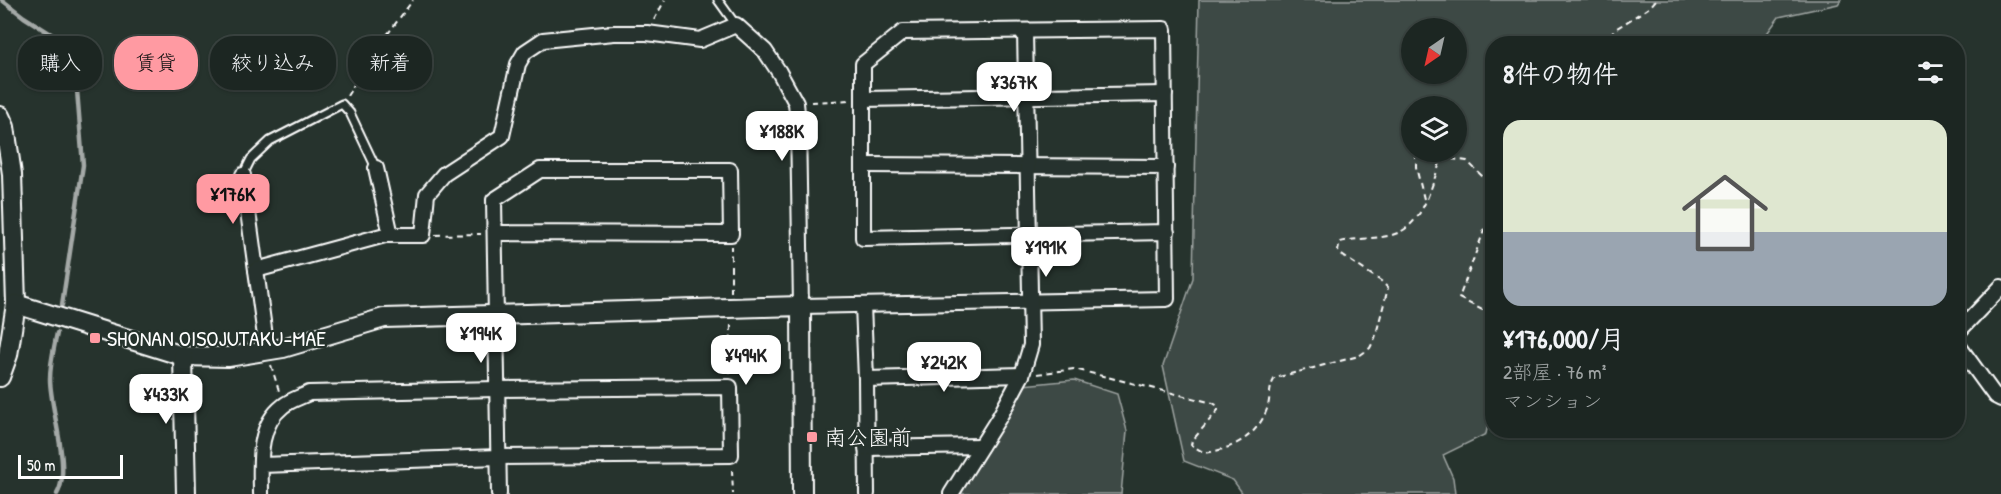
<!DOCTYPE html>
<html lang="ja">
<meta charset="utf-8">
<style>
body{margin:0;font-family:"Patrick Hand","Klee One",sans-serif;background:#252e2a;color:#f1f3f6;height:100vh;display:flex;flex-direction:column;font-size:22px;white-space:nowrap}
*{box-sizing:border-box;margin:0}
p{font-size:20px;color:#a0a5a5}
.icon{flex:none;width:33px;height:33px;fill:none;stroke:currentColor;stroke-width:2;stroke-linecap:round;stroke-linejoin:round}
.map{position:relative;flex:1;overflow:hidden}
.details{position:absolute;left:1485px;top:36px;width:480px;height:402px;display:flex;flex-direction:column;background:#1c2622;border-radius:24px;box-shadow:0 2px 4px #0004,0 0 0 2px #3a4340}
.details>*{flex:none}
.banner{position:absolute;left:18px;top:36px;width:570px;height:54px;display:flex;gap:12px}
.needle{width:39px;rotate:214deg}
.buttons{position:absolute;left:1401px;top:18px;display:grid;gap:12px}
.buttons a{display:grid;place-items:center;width:66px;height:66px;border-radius:50%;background:#1c2622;box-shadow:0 2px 4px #0004,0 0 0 2px #3a4340;font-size:30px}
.scale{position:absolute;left:18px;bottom:15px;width:105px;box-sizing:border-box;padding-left:6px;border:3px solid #fff;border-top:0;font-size:16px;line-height:21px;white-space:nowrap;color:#fff;-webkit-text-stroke:4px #26332d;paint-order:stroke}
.price{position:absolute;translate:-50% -51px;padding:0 14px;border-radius:12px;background:#fff;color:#222;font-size:20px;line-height:39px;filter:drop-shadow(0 2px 3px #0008)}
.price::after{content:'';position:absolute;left:50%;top:36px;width:18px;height:14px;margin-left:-9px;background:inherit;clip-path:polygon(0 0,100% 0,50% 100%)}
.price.active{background:#ff9aa2;color:#111}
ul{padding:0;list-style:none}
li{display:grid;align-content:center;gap:12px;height:318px;padding:0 18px}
li span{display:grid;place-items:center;height:186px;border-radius:18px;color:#555}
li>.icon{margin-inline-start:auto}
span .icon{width:108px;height:108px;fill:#fffc;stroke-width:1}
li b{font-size:26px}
h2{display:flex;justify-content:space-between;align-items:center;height:72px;padding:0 18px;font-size:26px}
.tag{padding:0 21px;border-radius:24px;background:#1c2622;box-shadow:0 2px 4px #0004,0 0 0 2px #3a4340;font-size:21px;line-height:54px}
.tag.active{background:#ff9aa2;color:#111}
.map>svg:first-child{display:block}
.green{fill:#3e4944;stroke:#9ea4a2;stroke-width:1.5;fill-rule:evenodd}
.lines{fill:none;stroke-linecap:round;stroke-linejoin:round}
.stream{stroke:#a4a9a7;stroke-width:4.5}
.lane-casing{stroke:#fff;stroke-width:11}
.street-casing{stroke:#fff;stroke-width:18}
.secondary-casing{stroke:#fff;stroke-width:22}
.path{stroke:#fff;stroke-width:2;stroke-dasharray:6 4.5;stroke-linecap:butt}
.lane{stroke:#26332d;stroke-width:7}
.street{stroke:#26332d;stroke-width:14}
.secondary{stroke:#26332d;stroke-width:18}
.poi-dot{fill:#ff9aa2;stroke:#26332d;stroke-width:2}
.labels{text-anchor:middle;stroke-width:4.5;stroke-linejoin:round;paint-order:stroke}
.poi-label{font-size:22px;fill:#fff;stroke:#26332d;text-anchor:start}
</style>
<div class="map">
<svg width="2001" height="494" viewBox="0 0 2001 494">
<rect width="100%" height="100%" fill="#26332d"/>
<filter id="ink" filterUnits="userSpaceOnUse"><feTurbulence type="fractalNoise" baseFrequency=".0167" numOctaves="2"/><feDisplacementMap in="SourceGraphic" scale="12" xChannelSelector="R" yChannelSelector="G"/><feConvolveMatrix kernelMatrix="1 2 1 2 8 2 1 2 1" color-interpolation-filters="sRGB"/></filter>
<g filter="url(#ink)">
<g class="green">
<path d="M1199 0H1841L1838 4 1779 17 1760 43 1492 44V404L1486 434 1443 455 1453 478 1455 494H1243L1233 480 1184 461 1163 366 1193 278ZM1412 28H1456V74H1412ZM1412 106H1456V152H1412Z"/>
<path d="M1074 380 1117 394 1127 431 1121 494H961L1023 385Z"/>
</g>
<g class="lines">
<g class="stream">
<path d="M2 0 24 17 62 41 75 65 83 165 62 305"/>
<path d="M57 494C72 470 50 409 50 379 50 363 54 348 57 333"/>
</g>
<g class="lane-casing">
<g id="lane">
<path d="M718 0 736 25"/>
<path d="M243 175 251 159 270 141 342 104 350 113 376 168"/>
</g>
</g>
<g class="street-casing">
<g id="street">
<path d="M863 99 1165 94"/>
<path d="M863 165 1166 167"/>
<path d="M376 168 391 235"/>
<path d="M243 175 256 270"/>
<path d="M495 233 731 234 730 170H540L494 200C496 298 497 396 499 494"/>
<path d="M863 305 866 379 867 494"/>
<path d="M1958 332 2001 287"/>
<path d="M1958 345 1995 396 2001 399"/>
<path d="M267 351 256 270 385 235H423L427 194 444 174 502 136 518 64 525 52 543 40 614 33H647L700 40 736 25 765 51 779 72 796 103 798 123 801 306 1167 299 1164 29 903 32 863 64V238L1167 232"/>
<path d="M866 379 1022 375"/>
<path d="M866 448 981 446"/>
<path d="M261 465 499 457 731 455 730 387 497 389 309 393C301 397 290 400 283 406 256 427 261 464 261 494"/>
<path d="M951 494 1000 416 1022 375 1031 345 1025 32"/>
</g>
</g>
<g class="secondary-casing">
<g id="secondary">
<path d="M0 116 5 127 12 174 16 304 8 355 0 377"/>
<path d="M16 304 183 356 228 357 283 348 384 318 801 306 802 494"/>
<path d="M183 356 186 494"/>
</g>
</g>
<g class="path">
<path d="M654 20 665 0"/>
<path d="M1604 44 1614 30 1650 7 1656 0"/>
<path d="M347 96 375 51 413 0"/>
<path d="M811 102 850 100"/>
<path d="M1416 152V167L1424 199"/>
<path d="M1492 209 1459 298 1492 315"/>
<path d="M435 235 481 234"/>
<path d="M731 292V246"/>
<path d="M271 365 279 391"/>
<path d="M730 373 731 324"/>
<path d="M1037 374 1074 369 1213 403 1218 406V410L1192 441 1191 445 1205 453C1232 449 1257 437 1267 409 1271 398 1268 388 1275 378L1359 356 1370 348 1375 338 1388 288 1381 281 1340 254 1338 251 1340 242C1356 238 1372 239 1388 236 1424 229 1430 187 1442 158L1467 161 1488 182 1492 199"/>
<path d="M732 470 733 494"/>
</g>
<use href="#lane" class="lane"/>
<use href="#street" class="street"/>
<use href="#secondary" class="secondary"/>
</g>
</g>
<g class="poi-dot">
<rect x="89" y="332" width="12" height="12" rx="3"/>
<rect x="806" y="431" width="12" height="12" rx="3"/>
</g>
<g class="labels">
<g class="poi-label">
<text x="107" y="346">SHONAN OISOJUTAKU-MAE</text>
<text x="824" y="445">南公園前</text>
</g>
</g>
</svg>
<div class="buttons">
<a><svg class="needle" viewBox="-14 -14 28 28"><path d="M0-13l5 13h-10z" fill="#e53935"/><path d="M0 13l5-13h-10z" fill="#a0a5a5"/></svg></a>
<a><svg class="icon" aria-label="layers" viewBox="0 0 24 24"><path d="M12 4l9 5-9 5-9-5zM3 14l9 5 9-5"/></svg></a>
</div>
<div class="scale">50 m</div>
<b class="price" style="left:1014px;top:113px">¥367K</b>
<b class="price" style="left:782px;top:162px">¥188K</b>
<b class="price active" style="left:233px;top:225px">¥176K</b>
<b class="price" style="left:1046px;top:278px">¥191K</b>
<b class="price" style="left:481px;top:364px">¥194K</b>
<b class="price" style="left:746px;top:386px">¥494K</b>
<b class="price" style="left:944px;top:393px">¥242K</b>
<b class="price" style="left:166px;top:425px">¥433K</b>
<div class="banner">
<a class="tag">購入</a>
<a class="tag active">賃貸</a>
<a class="tag">絞り込み</a>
<a class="tag">新着</a>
</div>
<section class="details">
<h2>8件の物件<svg class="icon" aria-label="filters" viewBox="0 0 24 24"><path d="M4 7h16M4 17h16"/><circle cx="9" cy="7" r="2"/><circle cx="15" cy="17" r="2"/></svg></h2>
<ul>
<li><span style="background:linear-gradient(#dfe7d0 60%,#9aa5b1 0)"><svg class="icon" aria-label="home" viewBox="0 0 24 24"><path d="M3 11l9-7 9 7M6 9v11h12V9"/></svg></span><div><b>¥176,000/月</b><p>2部屋 · 76 m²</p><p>マンション</p></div></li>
</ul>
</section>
</div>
